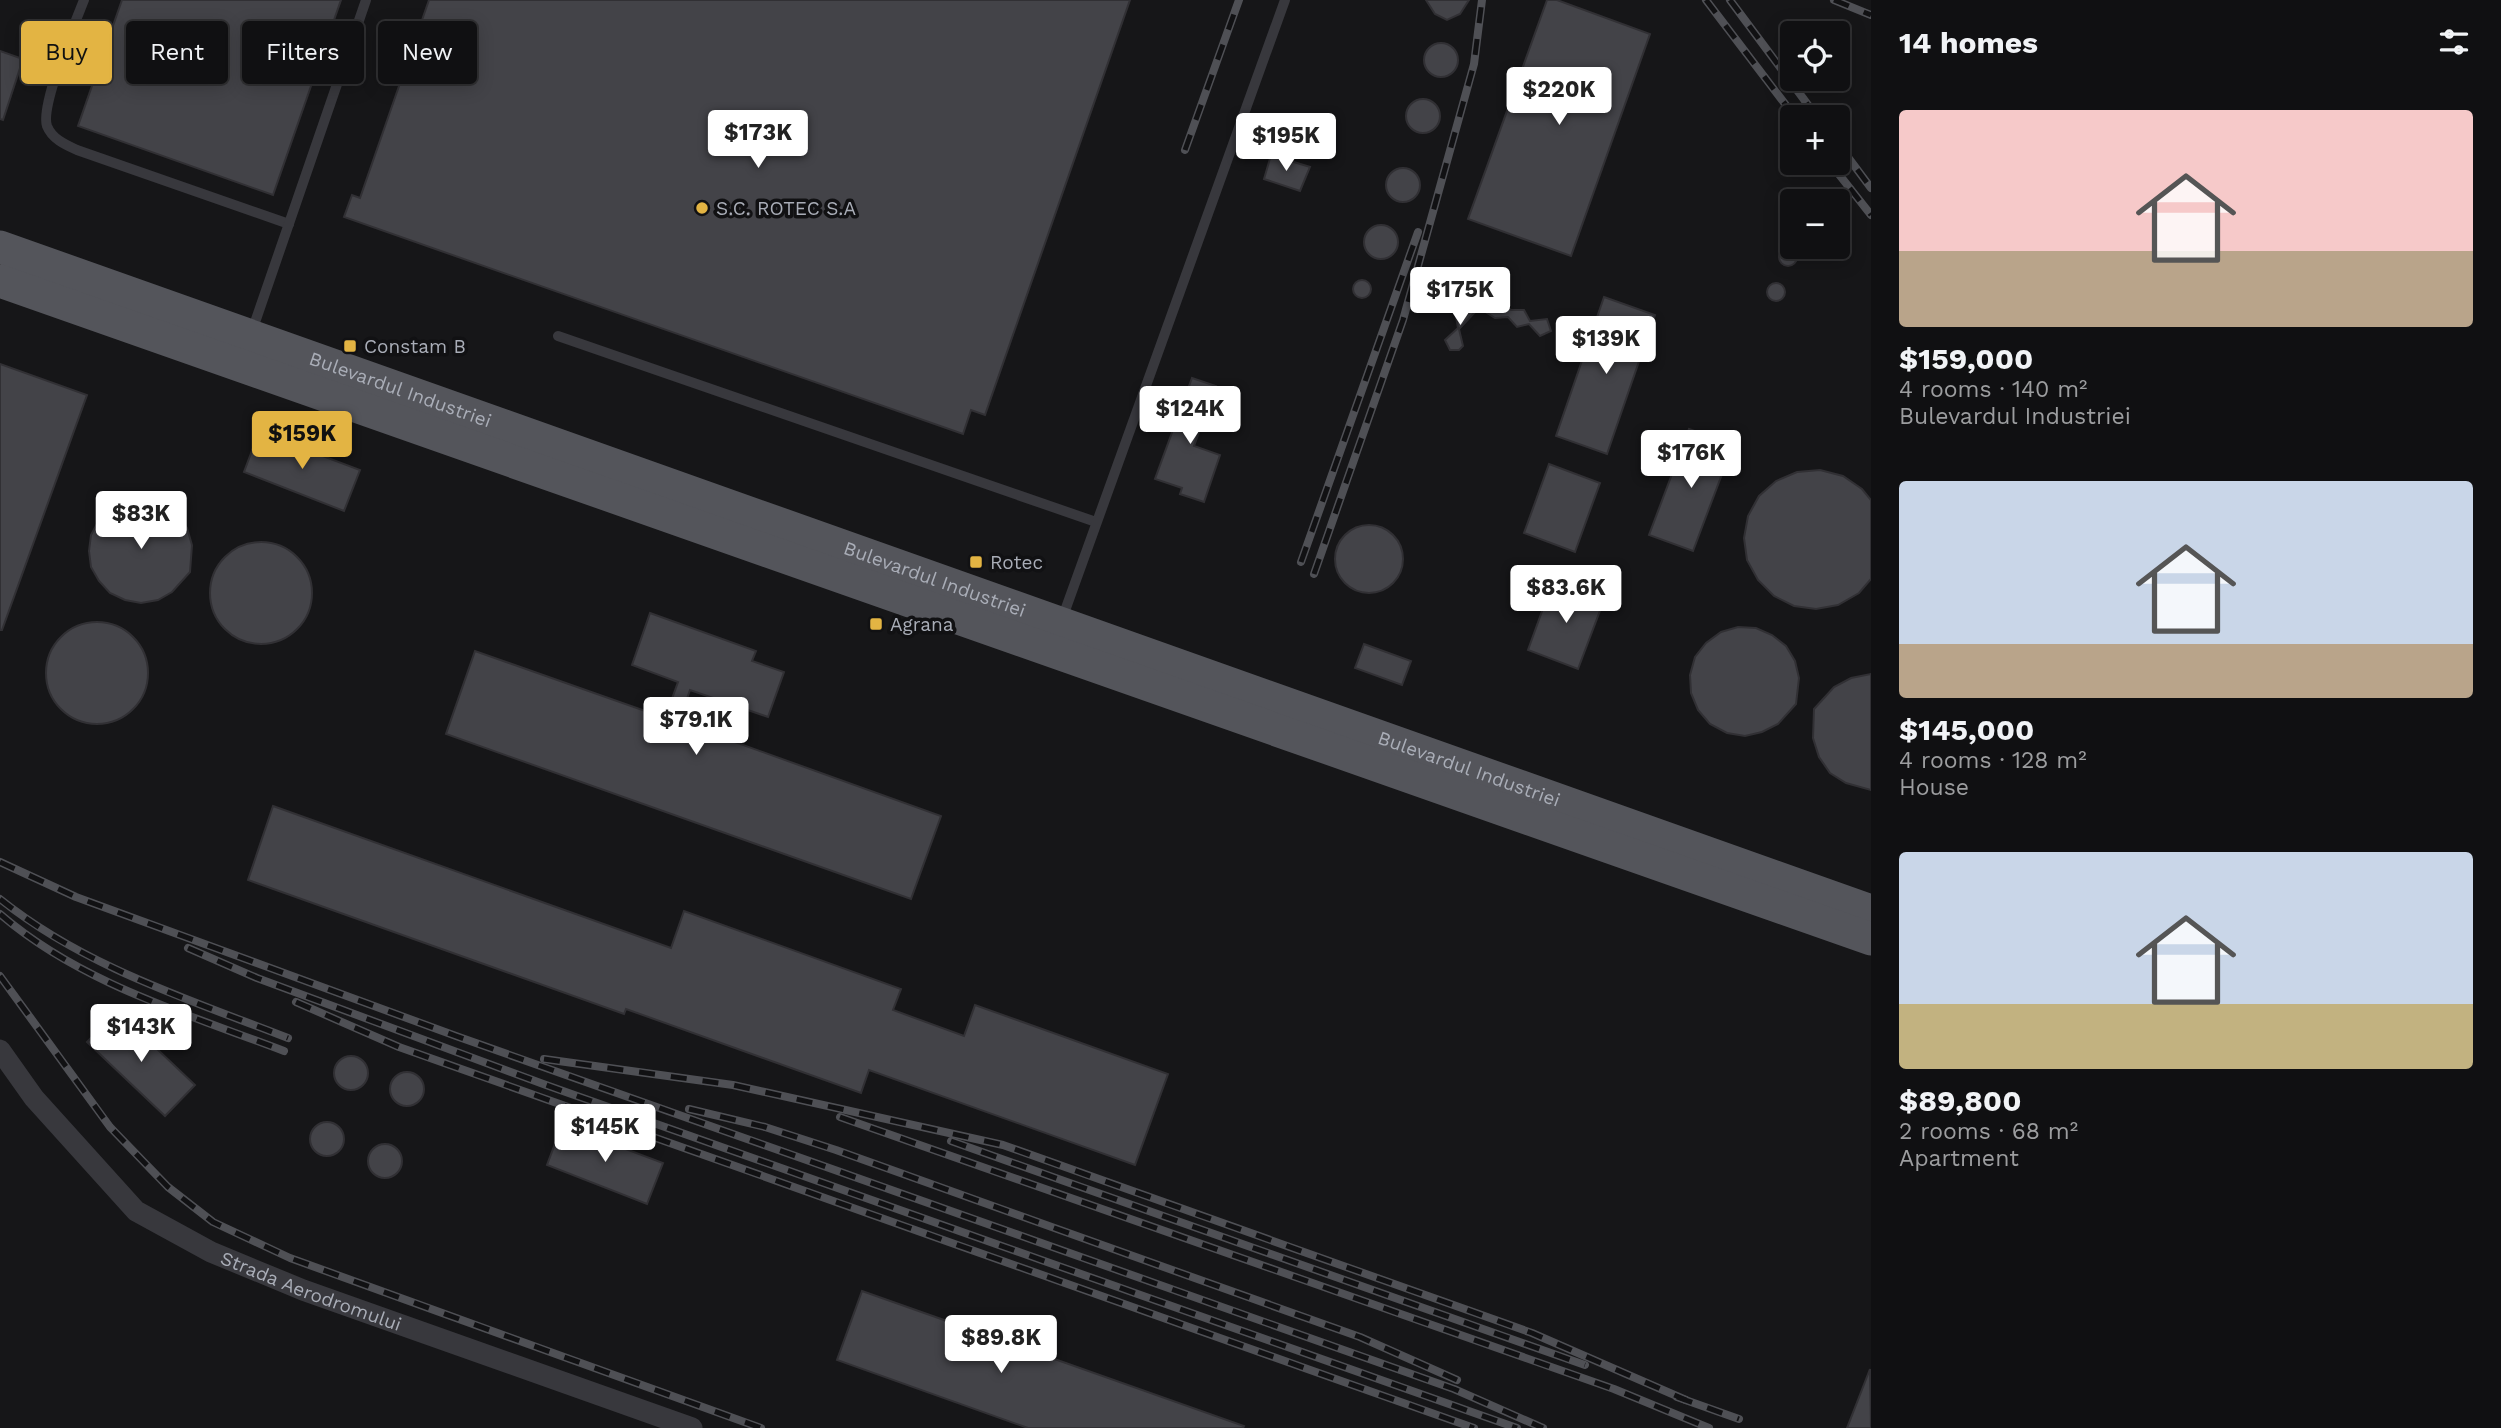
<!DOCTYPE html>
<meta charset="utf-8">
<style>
body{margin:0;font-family:"Work Sans",sans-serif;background:#1e1e20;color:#f1f3f6;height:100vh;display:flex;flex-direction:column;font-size:26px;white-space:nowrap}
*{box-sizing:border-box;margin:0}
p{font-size:23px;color:#9c9d9f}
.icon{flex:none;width:38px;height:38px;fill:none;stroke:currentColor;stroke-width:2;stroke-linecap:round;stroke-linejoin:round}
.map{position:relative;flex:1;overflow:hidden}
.side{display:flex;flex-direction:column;background:#101012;width:630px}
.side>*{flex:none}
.hud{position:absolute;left:21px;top:21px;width:665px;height:63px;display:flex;gap:14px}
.tools{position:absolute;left:1780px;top:21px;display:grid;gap:14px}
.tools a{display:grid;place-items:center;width:70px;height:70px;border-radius:7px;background:#101012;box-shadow:0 4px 18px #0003,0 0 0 2px #303032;font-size:35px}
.price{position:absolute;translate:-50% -60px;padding:0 16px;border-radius:7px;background:#fff;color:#222;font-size:23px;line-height:46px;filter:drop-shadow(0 2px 4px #0008)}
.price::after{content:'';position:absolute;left:50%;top:42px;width:21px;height:16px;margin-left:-10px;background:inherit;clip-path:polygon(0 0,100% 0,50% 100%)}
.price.active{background:#e3b443;color:#111}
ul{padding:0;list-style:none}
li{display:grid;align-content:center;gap:14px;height:371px;padding:0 28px}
li span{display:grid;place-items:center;height:217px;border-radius:7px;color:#555}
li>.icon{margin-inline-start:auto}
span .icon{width:126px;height:126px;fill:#fffc;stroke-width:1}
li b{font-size:30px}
h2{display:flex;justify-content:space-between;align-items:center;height:84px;padding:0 28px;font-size:30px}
.pill{padding:0 24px;border-radius:7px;background:#101012;box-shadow:0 4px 18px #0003,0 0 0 2px #303032;font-size:24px;line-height:63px}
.pill.active{background:#e3b443;color:#111}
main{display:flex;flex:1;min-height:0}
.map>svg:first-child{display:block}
.building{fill:#434348;stroke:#313034;stroke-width:2}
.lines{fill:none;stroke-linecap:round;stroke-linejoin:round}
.lane{stroke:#38383d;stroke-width:10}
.street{stroke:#38383d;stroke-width:21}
.primary{stroke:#54555b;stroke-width:33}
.rail-casing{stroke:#4f5055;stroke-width:8}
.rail{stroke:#111113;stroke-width:5;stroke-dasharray:16;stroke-linecap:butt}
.poi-dot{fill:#e3b443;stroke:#111113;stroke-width:2.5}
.labels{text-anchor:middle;stroke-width:7;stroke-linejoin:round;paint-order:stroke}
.poi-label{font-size:19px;fill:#a9adb7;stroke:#111113;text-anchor:start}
.street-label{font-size:19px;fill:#a9adb7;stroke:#111113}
</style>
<main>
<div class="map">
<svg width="1871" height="1428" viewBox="0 0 1871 1428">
<rect width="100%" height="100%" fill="#161618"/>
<g class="building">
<path d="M122 0H341L273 195 78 126Z"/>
<path d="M429 0H1130L985 415 971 410 963 434 344 217 352 195 360 198Z"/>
<path d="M1426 0H1469L1460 14 1447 20 1435 14Z"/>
<path d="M1547 0H1557L1650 34 1571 256 1468 219Z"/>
<circle cx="1441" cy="60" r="17"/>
<path d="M0 51 23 59 3 120 0 119Z"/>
<circle cx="1423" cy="116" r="17"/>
<path d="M1271 155 1310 167 1300 191 1264 179Z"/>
<circle cx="1403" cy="185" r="17"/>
<circle cx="1381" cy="242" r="17"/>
<circle cx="1788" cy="257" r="9"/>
<circle cx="1362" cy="289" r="9"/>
<circle cx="1776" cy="292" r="9"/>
<path d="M1604 297 1655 315 1607 454 1556 436Z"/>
<path d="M1499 300 1511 310H1524L1530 321 1547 319 1551 331 1540 336 1529 324 1517 327 1508 317 1495 318 1484 311 1491 302Z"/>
<path d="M1467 304 1476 311 1459 329 1463 346 1459 350H1450L1445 340 1458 328 1455 311 1461 305Z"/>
<path d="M0 364 87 395 2 630H0Z"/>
<path d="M1192 378 1216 386 1194 446 1220 455 1204 502 1180 494 1182 488 1155 479Z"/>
<path d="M1689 429 1733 445 1693 551 1649 535Z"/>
<path d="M259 432 360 470 344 511 244 472Z"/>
<path d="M1549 464 1600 483 1575 552 1524 533Z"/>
<path d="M1820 470 1843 476 1862 489 1871 500V579L1859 593 1838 605 1816 609 1794 606 1774 596 1758 580 1747 560 1744 538 1748 516 1759 496 1776 481 1797 472Z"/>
<path d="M144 499 162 504 176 514 187 528 192 545 190 572 172 592 158 600 141 603 125 600 110 593 99 581 91 567 89 551 91 535 99 520 111 509 127 501Z"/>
<circle cx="1369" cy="559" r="34"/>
<circle cx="261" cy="593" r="51"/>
<path d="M1553 581 1604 600 1578 669 1528 650Z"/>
<path d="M650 613 756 651 752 661 784 672 768 717 690 690 679 722 941 816 911 899 446 734 475 651 665 718 678 682 632 665Z"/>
<circle cx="97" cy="673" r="51"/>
<path d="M1738 627 1756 628 1772 635 1786 646 1795 661 1799 678 1796 704 1778 724 1762 732 1745 736 1727 733 1710 724 1698 710 1691 693 1690 675 1695 657 1706 643 1721 632Z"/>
<path d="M1364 644 1411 661 1402 685 1355 668Z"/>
<path d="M1871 674V790L1846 783 1830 773 1819 757 1813 738 1814 709 1834 687 1851 678Z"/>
<path d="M273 806 671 948 684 911 901 989 893 1010 964 1036 975 1005 1168 1074 1135 1165 869 1070 861 1093 626 1009 624 1014 248 880Z"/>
<path d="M117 1011 195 1085 165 1116 87 1042Z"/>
<circle cx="351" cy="1073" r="17"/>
<circle cx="407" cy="1089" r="17"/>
<circle cx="327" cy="1139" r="17"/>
<path d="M562 1125 663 1163 647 1204 547 1165Z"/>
<circle cx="385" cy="1161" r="17"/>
<path d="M862 1291 1244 1426 1243 1428H1028L837 1360Z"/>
<path d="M1870 1369 1871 1428H1847Z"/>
</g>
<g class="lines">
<g class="lane">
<path d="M84 0C75 23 40 106 47 126 52 139 66 145 77 150L289 224"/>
<path d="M252 331 366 0"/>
<path d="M558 336 1096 522"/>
<path d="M1062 619 1285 0"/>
</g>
<path class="street" id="s1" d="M0 1050 34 1098 136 1211 211 1252 303 1290 692 1428"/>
<g class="primary">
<path id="s2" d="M0 247 1871 911"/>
<path d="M0 281 1871 939"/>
</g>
<g class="rail-casing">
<g id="rail">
<path d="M1706 0 1795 117"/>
<path d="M1730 0 1817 117"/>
<path d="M1834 0 1871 15"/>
<path d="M1838 144 1871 188"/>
<path d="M1185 150 1239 0"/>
<path d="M1830 163 1871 215"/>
<path d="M1301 562 1418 232"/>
<path d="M1314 574 1403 320 1474 64 1482 0"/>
<path d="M0 862 76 897 456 1036 1454 1389 1543 1428"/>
<path d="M0 899C85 967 188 999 288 1038"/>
<path d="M0 914C80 983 187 1014 284 1051"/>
<path d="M188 948 257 978 546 1085 1517 1428"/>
<path d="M0 976 110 1127 168 1187 213 1222 290 1258 761 1428"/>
<path d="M296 1002 399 1047 1474 1428"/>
<path d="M544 1059 733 1085 1003 1145 1532 1333 1686 1400"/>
<path d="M689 1109 765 1127 836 1150 1360 1337 1457 1380"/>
<path d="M840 1117 1614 1389 1709 1428"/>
<path d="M951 1141 1585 1365"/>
<path d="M1677 1397 1739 1419"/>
</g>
</g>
<use href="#rail" class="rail"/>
</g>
<g class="poi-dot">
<circle cx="702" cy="208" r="7"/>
<rect x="343" y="339" width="14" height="14" rx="3.5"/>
<rect x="969" y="555" width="14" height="14" rx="3.5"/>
<rect x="869" y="617" width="14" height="14" rx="3.5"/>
</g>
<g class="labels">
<g class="poi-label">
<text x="716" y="215">S.C. ROTEC S.A</text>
<text x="364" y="353">Constam B</text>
<text x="990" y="569">Rotec</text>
<text x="890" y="631">Agrana</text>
</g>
<g class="street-label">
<text dy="7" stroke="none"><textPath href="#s2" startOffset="425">Bulevardul Industriei</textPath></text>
<text dy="7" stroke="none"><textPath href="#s2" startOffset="992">Bulevardul Industriei</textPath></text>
<text dy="7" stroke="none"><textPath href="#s2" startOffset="1559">Bulevardul Industriei</textPath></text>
<text dy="7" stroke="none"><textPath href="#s1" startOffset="404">Strada Aerodromului</textPath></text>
</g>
</g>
</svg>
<div class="tools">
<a><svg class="icon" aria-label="locate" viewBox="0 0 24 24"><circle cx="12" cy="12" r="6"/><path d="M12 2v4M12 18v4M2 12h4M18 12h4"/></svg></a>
<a>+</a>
<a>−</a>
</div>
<b class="price" style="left:1559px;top:127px">$220K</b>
<b class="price" style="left:758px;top:170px">$173K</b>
<b class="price" style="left:1286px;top:173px">$195K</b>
<b class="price" style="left:1460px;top:327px">$175K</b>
<b class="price" style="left:1606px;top:376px">$139K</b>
<b class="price" style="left:1190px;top:446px">$124K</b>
<b class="price active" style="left:302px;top:471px">$159K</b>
<b class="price" style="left:1691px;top:490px">$176K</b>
<b class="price" style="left:141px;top:551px">$83K</b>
<b class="price" style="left:1566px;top:625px">$83.6K</b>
<b class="price" style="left:696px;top:757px">$79.1K</b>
<b class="price" style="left:141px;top:1064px">$143K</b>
<b class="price" style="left:605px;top:1164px">$145K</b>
<b class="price" style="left:1001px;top:1375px">$89.8K</b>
<div class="hud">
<a class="pill active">Buy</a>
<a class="pill">Rent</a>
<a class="pill">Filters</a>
<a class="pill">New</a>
</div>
</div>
<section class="side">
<h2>14 homes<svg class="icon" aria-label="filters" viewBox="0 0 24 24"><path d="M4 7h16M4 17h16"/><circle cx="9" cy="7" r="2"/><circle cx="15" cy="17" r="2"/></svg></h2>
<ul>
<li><span style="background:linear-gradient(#f6c9c9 65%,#b9a48a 0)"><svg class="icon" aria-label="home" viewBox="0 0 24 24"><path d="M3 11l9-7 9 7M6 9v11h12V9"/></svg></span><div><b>$159,000</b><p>4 rooms · 140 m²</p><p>Bulevardul Industriei</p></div></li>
<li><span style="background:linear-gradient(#c9d6e8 75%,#b9a48a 0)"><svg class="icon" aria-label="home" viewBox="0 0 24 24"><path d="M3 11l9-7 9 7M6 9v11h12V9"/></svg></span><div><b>$145,000</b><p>4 rooms · 128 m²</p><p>House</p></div></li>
<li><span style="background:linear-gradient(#c9d6e8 70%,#c2b280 0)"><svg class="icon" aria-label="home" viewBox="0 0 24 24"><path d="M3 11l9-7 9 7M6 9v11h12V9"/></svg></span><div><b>$89,800</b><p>2 rooms · 68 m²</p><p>Apartment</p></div></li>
</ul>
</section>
</main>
